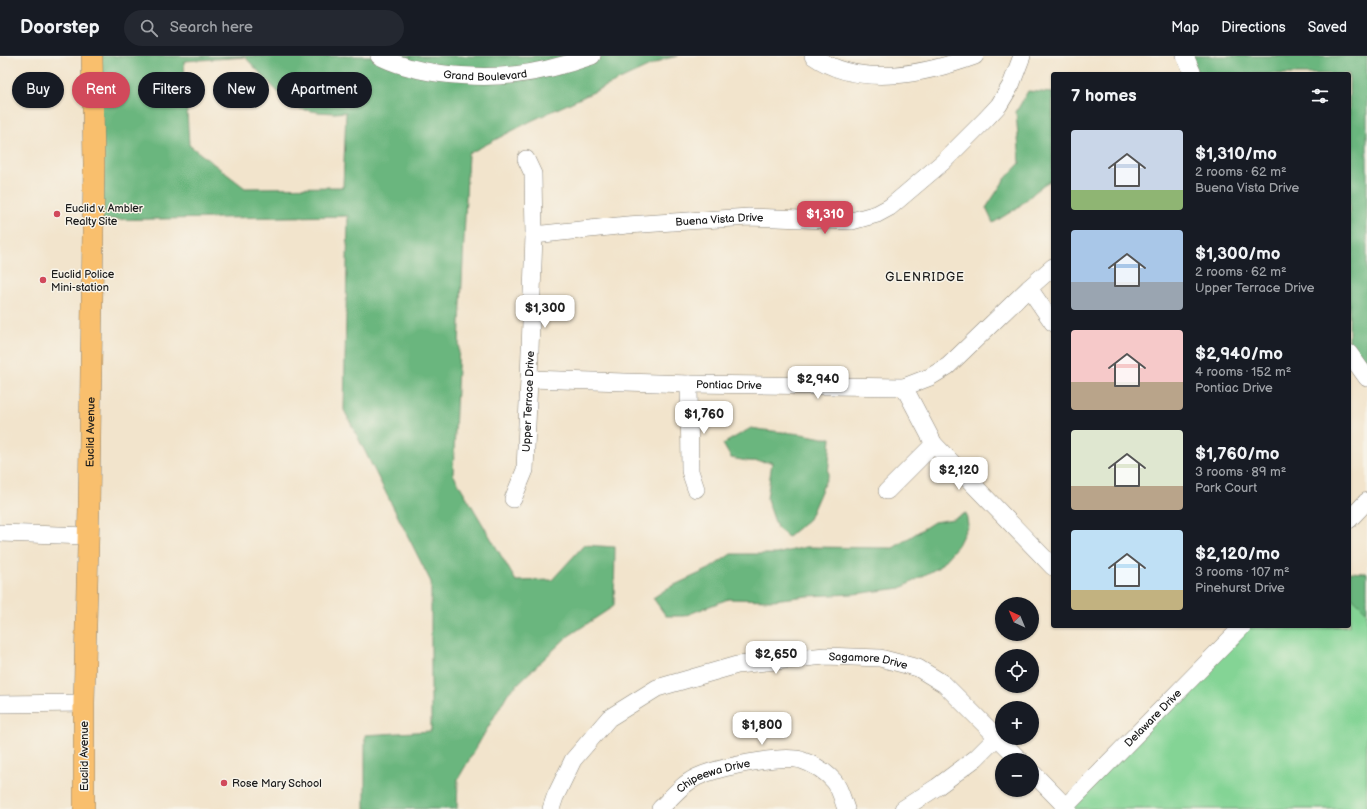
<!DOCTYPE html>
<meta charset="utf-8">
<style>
body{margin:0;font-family:"Balsamiq Sans",sans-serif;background:#242831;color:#f1f3f6;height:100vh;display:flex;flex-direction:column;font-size:15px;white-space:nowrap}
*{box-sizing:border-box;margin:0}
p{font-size:13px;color:#9ea1a6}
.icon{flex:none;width:22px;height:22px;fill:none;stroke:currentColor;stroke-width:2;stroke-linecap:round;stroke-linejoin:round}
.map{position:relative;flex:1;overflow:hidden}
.details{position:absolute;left:1051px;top:16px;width:300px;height:556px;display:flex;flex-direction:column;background:#171b24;border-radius:4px;box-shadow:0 1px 3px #0004}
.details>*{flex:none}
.guide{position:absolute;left:12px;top:16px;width:380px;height:36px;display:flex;gap:8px}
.needle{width:26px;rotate:316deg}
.controls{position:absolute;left:995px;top:541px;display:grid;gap:8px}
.controls a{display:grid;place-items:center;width:44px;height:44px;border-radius:50%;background:#171b24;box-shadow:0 1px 3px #0004;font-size:20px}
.price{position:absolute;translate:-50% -34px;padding:0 9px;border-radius:8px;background:#fff;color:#222;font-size:13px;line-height:26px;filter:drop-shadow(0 1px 2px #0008)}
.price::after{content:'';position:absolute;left:50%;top:24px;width:12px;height:9px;margin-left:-6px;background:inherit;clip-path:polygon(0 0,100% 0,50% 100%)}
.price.selected{background:#d1495b;color:#fff}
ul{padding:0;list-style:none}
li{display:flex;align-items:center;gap:12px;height:100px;padding:0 20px}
li span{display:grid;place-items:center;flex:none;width:112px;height:80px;border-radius:4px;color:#555}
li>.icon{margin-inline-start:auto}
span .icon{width:48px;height:48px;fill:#fffc;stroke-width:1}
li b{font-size:17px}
h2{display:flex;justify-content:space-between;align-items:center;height:48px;padding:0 20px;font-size:17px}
.chip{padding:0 14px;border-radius:18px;background:#171b24;box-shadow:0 1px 3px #0004;font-size:14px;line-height:36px}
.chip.selected{background:#d1495b;color:#fff}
header{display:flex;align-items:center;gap:24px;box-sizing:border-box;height:56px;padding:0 20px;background:#171b24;border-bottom:1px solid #363941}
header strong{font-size:19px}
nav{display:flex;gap:22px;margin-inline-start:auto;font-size:14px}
.search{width:280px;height:36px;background:#242831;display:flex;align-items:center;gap:10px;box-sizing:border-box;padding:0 14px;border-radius:22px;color:#9ea1a6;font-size:15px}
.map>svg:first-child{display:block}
.green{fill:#84d495;stroke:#507858}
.forest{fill:#6bb67e;stroke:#44694d;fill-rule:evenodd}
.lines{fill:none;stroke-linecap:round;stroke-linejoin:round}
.minor-casing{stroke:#878074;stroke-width:18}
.major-casing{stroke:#878074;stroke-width:22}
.minor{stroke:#fff;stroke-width:17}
.major{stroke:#f9bf6d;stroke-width:21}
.poi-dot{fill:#d1495b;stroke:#f7f3e8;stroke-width:1.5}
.labels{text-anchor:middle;stroke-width:3;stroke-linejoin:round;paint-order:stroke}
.street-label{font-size:11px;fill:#1c1c1c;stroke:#f7f3e8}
.poi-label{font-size:11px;fill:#1c1c1c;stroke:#f7f3e8;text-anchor:start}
.neighbourhood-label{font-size:12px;letter-spacing:1px;fill:#1c1c1c;stroke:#f7f3e8}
</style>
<header>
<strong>Doorstep</strong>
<div class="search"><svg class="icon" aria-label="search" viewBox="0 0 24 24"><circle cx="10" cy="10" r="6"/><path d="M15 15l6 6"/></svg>Search here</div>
<nav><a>Map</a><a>Directions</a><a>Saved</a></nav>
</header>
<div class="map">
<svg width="1367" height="753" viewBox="0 0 1367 753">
<rect width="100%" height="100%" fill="#f7f3e8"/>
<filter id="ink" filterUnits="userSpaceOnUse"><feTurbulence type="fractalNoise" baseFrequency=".025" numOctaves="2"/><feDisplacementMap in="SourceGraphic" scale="8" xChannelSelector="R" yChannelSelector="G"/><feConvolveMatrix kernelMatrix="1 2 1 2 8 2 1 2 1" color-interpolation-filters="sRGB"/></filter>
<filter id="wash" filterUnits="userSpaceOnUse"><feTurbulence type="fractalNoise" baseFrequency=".012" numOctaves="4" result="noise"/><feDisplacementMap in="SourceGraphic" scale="16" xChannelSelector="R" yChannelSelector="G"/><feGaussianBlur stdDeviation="0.9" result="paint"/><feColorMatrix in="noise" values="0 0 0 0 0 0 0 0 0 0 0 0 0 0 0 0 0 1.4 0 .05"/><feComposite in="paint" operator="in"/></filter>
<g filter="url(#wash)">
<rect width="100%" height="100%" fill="#f2e4cc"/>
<path class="green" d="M1349 538 1367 556V753H1068L1243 570H1349Z"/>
<g class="forest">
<path d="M92 0H678L665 3 531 65 468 98 453 418 516 525 552 524 584 489 615 491 614 550 567 581 508 637 458 723 457 753H365V679L431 675V526L344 354 348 160 93 164ZM245 1 293 52 318 56 335 57 346 56 343 131 245 132 189 89 184 5Z"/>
<path d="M1185 0H1367V322L1349 297V18H1193Z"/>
<path d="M1028 35 1053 37V123L1043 129 1017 152 993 167 986 152 1005 123 1020 107 1016 56Z"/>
<path d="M751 372C768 375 784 376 801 378 811 379 821 383 831 382L828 419 809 463 788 481 777 472 767 443 772 406 747 405 731 402 723 388Z"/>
<path d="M966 457 968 469 958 489 939 511 901 532 854 538 807 540 773 544 728 543 684 560H666L653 542 668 532 709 513 731 498H776L806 491 893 492 934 466 953 463Z"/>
<path d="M1349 516 1367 517V556L1349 538Z"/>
</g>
</g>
<g filter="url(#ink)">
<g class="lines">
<g class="minor-casing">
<g id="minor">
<path id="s1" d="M379 0C396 9 417 14 437 17 495 25 537 19 592 0"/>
<path d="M813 0C860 33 925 18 975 0"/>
<path d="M1185 0 1193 18"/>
<path id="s2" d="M534 179 627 169 749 161 852 165 877 158 890 151 943 106 986 63 999 49 1011 29 1022 0"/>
<path d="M1029 232 1053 267"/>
<path d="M1349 297 1367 322"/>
<path id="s3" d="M529 323 689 328 904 331 930 321 948 310 1029 232 1053 211"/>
<path d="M689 328 690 415 696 433"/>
<path d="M904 331 934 388 1053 511"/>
<path d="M887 435 934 388"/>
<path id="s4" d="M513 443 525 414 529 323 534 179 533 118 526 103"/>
<path d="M1349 464 1367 445"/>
<path d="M0 477 88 480"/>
<path d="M0 648 84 647"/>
<path d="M1032 716 1068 753"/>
<path id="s5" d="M551 753 555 741 573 704 609 662 657 632 737 609 825 600 880 602 918 612 944 628 1020 704"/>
<path id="s6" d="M660 753C671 742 682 728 697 721 716 712 781 698 801 704 813 708 826 716 834 725 840 732 843 745 846 753"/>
<path d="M903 753 937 731 976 702 997 681"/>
<path id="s7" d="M1063 753 1243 570"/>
</g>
</g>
<g class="major-casing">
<g id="major">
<path id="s8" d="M84 753V647L89 450 94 108 92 0"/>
</g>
</g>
<use href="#minor" class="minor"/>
<use href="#major" class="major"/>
</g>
</g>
<g class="poi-dot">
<circle cx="57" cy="158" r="4"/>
<circle cx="43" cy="224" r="4"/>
<circle cx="224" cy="727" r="4"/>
</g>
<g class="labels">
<g class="street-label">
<text dy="4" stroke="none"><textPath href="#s1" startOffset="109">Grand Boulevard</textPath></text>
<text dy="4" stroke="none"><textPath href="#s2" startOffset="186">Buena Vista Drive</textPath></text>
<text dy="4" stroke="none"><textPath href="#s3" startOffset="200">Pontiac Drive</textPath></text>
<text dy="4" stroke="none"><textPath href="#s4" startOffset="100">Upper Terrace Drive</textPath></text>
<text dy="4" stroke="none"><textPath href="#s8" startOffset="377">Euclid Avenue</textPath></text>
<text dy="4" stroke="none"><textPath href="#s5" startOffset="381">Sagamore Drive</textPath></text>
<text dy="4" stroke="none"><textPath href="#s7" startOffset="128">Delaware Drive</textPath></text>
<text transform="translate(84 700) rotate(-90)" y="4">Euclid Avenue</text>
<text dy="4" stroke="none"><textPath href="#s6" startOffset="65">Chipeewa Drive</textPath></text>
</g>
<g class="poi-label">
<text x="65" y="156">Euclid v. Ambler<tspan x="65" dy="13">Realty Site</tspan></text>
<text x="51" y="222">Euclid Police<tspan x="51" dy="13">Mini-station</tspan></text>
<text x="232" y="731">Rose Mary School</text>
</g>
<g class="neighbourhood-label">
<text x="925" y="225">GLENRIDGE</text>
</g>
</g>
</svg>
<div class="controls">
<a><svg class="needle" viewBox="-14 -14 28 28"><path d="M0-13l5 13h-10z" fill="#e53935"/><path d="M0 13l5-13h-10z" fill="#9ea1a6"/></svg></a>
<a><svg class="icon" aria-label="locate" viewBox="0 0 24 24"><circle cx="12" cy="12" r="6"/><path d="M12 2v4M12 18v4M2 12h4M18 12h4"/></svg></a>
<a>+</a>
<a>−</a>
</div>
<b class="price selected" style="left:825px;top:179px">$1,310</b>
<b class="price" style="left:545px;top:273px">$1,300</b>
<b class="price" style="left:818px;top:344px">$2,940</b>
<b class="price" style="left:704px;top:379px">$1,760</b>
<b class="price" style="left:959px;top:435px">$2,120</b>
<b class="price" style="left:776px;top:619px">$2,650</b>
<b class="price" style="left:762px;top:690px">$1,800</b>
<div class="guide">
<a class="chip">Buy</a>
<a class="chip selected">Rent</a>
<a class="chip">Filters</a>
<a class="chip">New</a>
<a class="chip">Apartment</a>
</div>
<section class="details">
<h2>7 homes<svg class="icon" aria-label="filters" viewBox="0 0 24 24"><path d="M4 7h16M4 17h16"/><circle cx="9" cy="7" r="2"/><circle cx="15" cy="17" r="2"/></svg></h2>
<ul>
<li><span style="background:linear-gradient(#c9d6e8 75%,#8fb573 0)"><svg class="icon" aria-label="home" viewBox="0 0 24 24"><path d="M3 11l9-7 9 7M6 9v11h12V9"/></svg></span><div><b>$1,310/mo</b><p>2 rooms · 62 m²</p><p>Buena Vista Drive</p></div></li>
<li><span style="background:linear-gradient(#a9c7e8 65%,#9aa5b1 0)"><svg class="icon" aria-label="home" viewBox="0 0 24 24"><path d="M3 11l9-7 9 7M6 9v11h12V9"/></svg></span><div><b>$1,300/mo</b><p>2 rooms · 62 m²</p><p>Upper Terrace Drive</p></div></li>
<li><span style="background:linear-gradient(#f6c9c9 65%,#b9a48a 0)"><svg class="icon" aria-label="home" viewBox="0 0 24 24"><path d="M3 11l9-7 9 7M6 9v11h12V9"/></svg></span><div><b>$2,940/mo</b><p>4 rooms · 152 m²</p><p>Pontiac Drive</p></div></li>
<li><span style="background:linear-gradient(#dfe7d0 70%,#b9a48a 0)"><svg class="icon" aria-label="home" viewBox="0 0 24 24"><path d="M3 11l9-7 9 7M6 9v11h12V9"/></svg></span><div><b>$1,760/mo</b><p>3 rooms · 89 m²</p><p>Park Court</p></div></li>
<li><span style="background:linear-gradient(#bfe0f5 75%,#c2b280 0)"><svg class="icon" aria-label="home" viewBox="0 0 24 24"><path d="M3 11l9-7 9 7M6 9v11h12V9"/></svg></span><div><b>$2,120/mo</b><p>3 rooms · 107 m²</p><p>Pinehurst Drive</p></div></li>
</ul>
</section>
</div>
